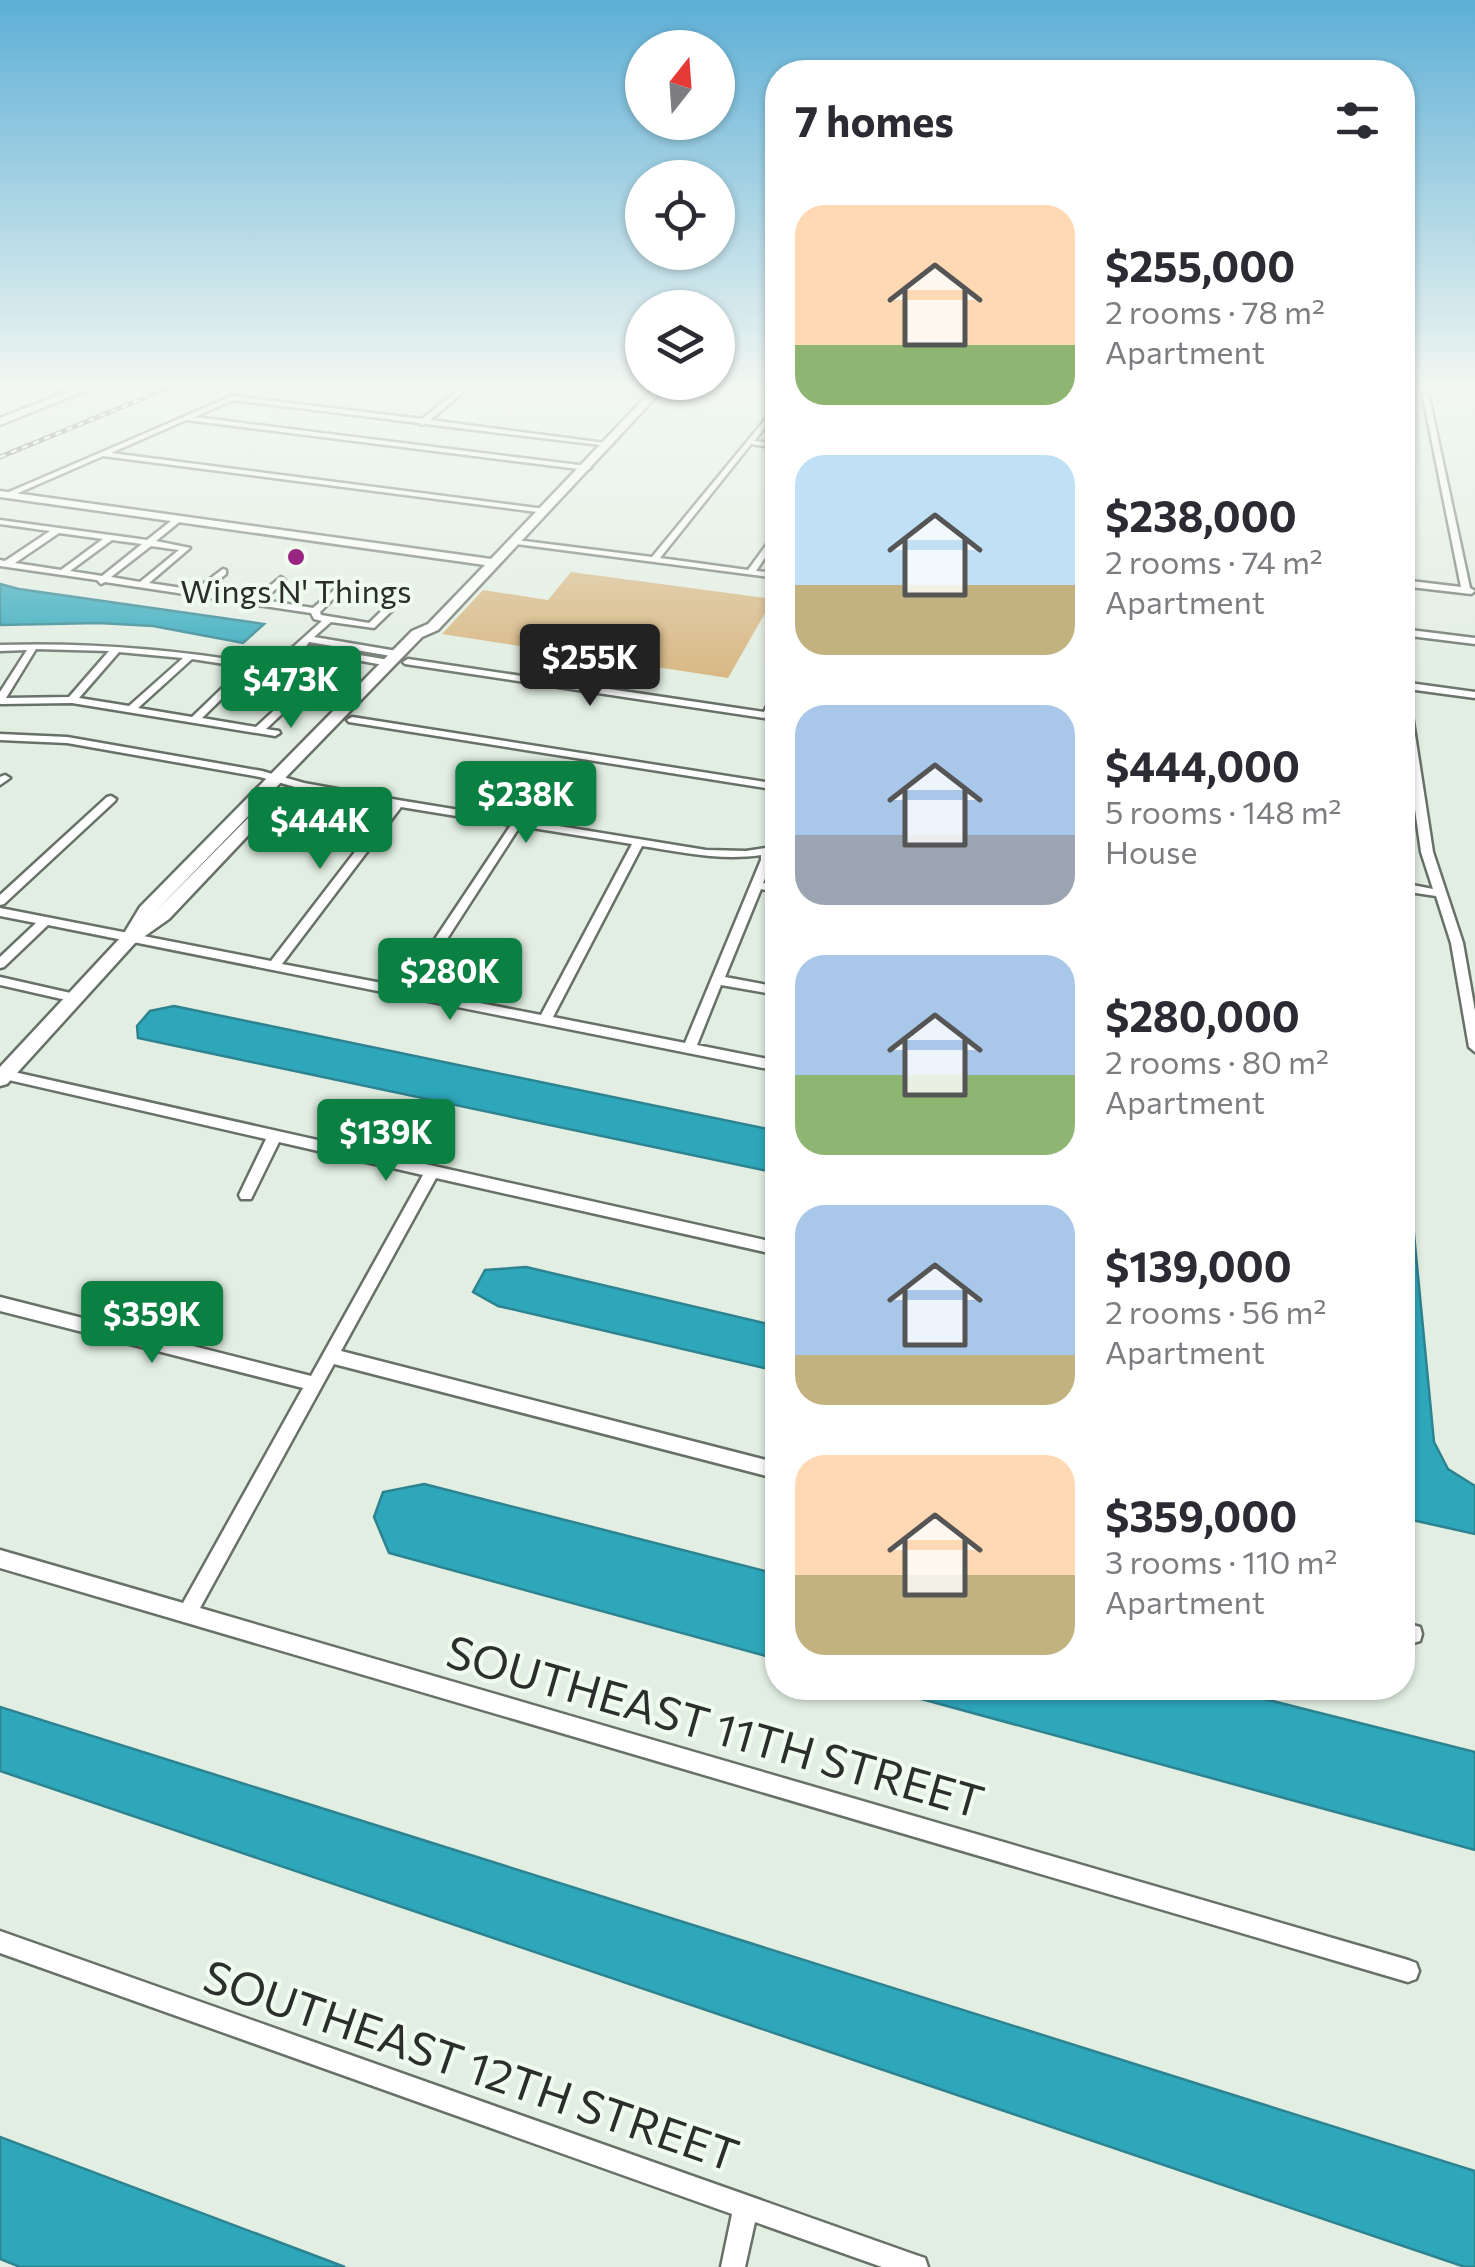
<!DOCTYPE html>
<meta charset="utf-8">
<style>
body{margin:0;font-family:Commissioner,sans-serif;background:#f2f2f3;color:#2b2b33;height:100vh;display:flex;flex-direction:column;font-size:38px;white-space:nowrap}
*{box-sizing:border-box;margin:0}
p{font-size:32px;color:#7c7c81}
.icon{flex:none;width:55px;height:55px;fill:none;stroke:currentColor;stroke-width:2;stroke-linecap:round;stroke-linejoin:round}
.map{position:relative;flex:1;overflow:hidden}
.panel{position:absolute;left:765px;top:60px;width:650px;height:1640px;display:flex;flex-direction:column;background:#fff;border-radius:40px;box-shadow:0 2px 8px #0004}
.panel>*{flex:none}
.needle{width:65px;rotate:17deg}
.fabs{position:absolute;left:625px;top:30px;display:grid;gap:20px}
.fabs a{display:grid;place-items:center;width:110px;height:110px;border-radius:50%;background:#fff;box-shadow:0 2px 8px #0004;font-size:50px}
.price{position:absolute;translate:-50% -85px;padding:0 22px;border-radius:10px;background:#0b8043;color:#fff;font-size:32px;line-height:65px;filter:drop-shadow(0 2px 5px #0008)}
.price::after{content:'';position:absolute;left:50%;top:60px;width:30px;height:22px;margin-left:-15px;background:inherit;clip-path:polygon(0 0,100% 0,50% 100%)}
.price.selected{background:#222;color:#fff}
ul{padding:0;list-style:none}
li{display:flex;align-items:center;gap:30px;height:250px;padding:0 30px}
li span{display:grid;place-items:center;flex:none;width:280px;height:200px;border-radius:30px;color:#555}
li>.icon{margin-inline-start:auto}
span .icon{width:120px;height:120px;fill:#fffc;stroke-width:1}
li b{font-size:42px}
h2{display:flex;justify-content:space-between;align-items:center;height:120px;padding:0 30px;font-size:42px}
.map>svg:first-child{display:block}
.green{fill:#d6b37c}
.water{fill:#2ea7bb;stroke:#2d8390;stroke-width:2.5}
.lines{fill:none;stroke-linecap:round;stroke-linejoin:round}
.street-casing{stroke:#677167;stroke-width:5}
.secondary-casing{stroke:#677167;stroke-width:5}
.street{fill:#fff;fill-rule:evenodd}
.secondary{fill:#fff;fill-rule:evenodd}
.rail-casing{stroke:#565b56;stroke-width:5}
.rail{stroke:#f0fbef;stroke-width:2.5;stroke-dasharray:6;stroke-linecap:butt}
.poi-dot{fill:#9b2682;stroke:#f0fbef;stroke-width:4}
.labels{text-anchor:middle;stroke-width:8;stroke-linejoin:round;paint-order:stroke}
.far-poi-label{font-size:32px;fill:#2b2f2b;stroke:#f0fbef}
.near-street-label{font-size:45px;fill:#2b2f2b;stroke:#f0fbef}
</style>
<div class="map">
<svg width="1475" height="2267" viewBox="0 0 1475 2267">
<rect width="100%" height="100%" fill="#e2eee2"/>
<path class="green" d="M571 572 773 599 728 678 442 634 483 590 548 600Z"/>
<g class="water">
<path d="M0 584 19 589 264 624 243 643 153 626 99 623 0 625Z"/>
<path d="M174 1006 777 1131V1173L138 1038 137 1026 150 1011Z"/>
<path d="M1403 1120 1434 1442 1448 1469 1475 1486V1534L1403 1518Z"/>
<path d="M526 1267 777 1326V1371L498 1306 473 1292 485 1270Z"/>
<path d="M424 1484 777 1574V1659L389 1553 374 1517 383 1492Z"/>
<path d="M881 1688H1221L1475 1752V1850Z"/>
<path d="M0 1707 1475 2171V2267H1465L0 1771Z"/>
<path d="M0 2137 345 2267H20L0 2259Z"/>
</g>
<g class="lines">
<g class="street-casing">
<g id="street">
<path d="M41 383H52L79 392 76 394Z"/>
<path d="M467 383H474L430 420 613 444 609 446 425 424 422 425 419 423 233 400 194 417 587 466 591 468 587 470 186 420 111 453 545 509 549 511 545 513 103 456 9 497 2 495 232 396 422 419Z"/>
<path d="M1426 395 1429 397 1470 588 1475 591 1471 594 1402 586V580L1461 587 1423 397Z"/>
<path d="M778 404V411L754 441 778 444V448L751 444 660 558 748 570 778 529V538L756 571 778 573V578L516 544 512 542 516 540 652 557Z"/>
<path d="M176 517 183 519 156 541 190 548 149 583 195 590 223 569 226 570V574L204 592 254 599 281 577 285 580 284 582 263 600 313 608 339 586 343 589 320 612 321 615 369 623 399 594H405V598L374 628 331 622 314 637 397 651 402 654 397 657 309 642 306 646 389 660 394 663 389 666 301 650 281 668 320 678 266 729 279 731 280 733 275 736 72 703 0 704V692L27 650 0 651V645C93 642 181 650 272 666L322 621 314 619 311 613 105 582 101 584 97 580 0 566V560L5 561 50 531 0 524V520L147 540ZM59 533 103 539 61 570 15 563ZM112 540 142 544 102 576 70 571ZM151 546 179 550 140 582 111 577ZM36 649 109 651 69 697 6 698ZM119 652 183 658 129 706 79 698ZM192 659 244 667 192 717 138 708ZM253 668 308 679 256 727 202 718Z"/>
<path d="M1402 629 1475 638V644L1402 635Z"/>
<path d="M408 659 764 712 773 694 778 691V705L773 713 778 714V720L405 664 403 662Z"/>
<path d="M1402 682 1475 692V698L1408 689 1433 852 1463 943 1475 1011V1052L1469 1047 1451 943 1436 896 1402 891V883L1433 889 1421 852 1402 716Z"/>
<path d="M352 717 778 784V790L349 722 347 720Z"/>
<path d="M0 734 67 737 262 771 304 783 398 800 706 850 746 851 778 846V852L772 853 773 860 763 883 778 885V893L761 889 725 977 778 987V995L721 985 697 1045 778 1061V1071L48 925 4 967 0 968V957L36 923 0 916V908L271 961 391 805 302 789 260 777 67 743 0 740ZM401 807 511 825 403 987 282 964ZM520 826 632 844 541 1015 414 990ZM642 846C681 852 721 861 761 855V860L685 1043 553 1017Z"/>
<path d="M5 775 10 778 0 785V777Z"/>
<path d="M111 796 116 799 115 801 4 904 0 905V895L107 797Z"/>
<path d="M0 977 75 994 81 998 75 1002 0 985Z"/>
<path d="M5 1070 778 1243V1255L436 1178 341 1351 778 1463V1479L334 1364 200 1608 1408 1960 1416 1963 1419 1971 1416 1979 1408 1982 0 1568V1550L183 1603 303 1388 0 1311V1297L311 1376 423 1175 279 1142 251 1199H241L239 1195 266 1139 0 1078V1072Z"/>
<path d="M1402 1622 1420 1627 1422 1634 1420 1641 1413 1643 1402 1640Z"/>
<path d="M0 1931 916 2255 925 2258 928 2267H882L755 2222 745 2267H721L732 2214 0 1953Z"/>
</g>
</g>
<g class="secondary-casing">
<g id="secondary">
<path d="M90 383H104L0 425V418Z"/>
<path d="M659 383H669L438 630 422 637 153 914 266 800H276V806L169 919 135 943 7 1084 0 1086V1067L123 935 140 907 412 631 428 624 485 565 0 497V491L491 559Z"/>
</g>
</g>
<use href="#street" class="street"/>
<use href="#secondary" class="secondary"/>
<g class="rail-casing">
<path id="rail" d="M0 457 181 383"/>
</g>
<use href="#rail" class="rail"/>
</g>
<linearGradient id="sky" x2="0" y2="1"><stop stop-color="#5dafd6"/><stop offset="0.55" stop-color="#f2f7f2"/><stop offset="1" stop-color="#f2f7f2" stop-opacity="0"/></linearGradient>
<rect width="1475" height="701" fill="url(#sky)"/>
<circle class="poi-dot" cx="296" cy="557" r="10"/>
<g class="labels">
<g class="far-poi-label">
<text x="296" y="603">Wings N' Things</text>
</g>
<g class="near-street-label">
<text transform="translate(715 1727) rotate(16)" y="16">SOUTHEAST 11TH STREET</text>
<text transform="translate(471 2066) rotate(19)" y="16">SOUTHEAST 12TH STREET</text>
</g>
</g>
</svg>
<div class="fabs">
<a><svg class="needle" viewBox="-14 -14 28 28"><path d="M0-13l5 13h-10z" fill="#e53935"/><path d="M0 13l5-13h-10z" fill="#7c7c81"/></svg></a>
<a><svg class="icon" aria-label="locate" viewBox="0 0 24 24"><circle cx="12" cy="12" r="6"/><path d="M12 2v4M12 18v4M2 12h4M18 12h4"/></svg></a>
<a><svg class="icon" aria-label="layers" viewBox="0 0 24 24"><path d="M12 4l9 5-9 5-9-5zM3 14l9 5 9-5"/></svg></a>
</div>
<b class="price selected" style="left:590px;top:709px">$255K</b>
<b class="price" style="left:291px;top:731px">$473K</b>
<b class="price" style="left:526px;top:846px">$238K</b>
<b class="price" style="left:320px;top:872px">$444K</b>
<b class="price" style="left:450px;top:1023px">$280K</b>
<b class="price" style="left:386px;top:1184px">$139K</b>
<b class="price" style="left:152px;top:1366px">$359K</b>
<section class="panel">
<h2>7 homes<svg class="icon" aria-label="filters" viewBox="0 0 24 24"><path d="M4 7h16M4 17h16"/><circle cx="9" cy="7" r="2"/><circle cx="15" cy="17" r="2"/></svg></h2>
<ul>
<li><span style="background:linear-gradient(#ffd9b3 70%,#8fb573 0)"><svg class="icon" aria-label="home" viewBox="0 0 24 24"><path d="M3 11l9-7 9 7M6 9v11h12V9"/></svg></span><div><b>$255,000</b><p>2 rooms · 78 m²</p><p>Apartment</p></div></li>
<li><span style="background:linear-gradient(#bfe0f5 65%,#c2b280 0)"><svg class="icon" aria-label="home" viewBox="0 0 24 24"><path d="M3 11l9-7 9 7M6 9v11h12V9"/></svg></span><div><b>$238,000</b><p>2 rooms · 74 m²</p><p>Apartment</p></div></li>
<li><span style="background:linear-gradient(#a9c7e8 65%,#9aa5b1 0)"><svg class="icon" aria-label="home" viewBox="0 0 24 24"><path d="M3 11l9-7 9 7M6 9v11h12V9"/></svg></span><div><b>$444,000</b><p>5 rooms · 148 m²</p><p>House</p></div></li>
<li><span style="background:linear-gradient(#a9c7e8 60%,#8fb573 0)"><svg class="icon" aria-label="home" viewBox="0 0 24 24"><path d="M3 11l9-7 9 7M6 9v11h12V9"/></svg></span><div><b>$280,000</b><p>2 rooms · 80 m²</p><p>Apartment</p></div></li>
<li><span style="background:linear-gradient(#a9c7e8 75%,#c2b280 0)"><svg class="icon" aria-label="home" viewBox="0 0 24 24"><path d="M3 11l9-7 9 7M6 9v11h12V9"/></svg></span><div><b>$139,000</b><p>2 rooms · 56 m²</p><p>Apartment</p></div></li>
<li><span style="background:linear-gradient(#ffd9b3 60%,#c2b280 0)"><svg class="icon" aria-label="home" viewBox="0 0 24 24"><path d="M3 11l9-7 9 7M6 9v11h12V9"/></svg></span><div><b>$359,000</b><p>3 rooms · 110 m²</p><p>Apartment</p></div></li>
</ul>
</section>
</div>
